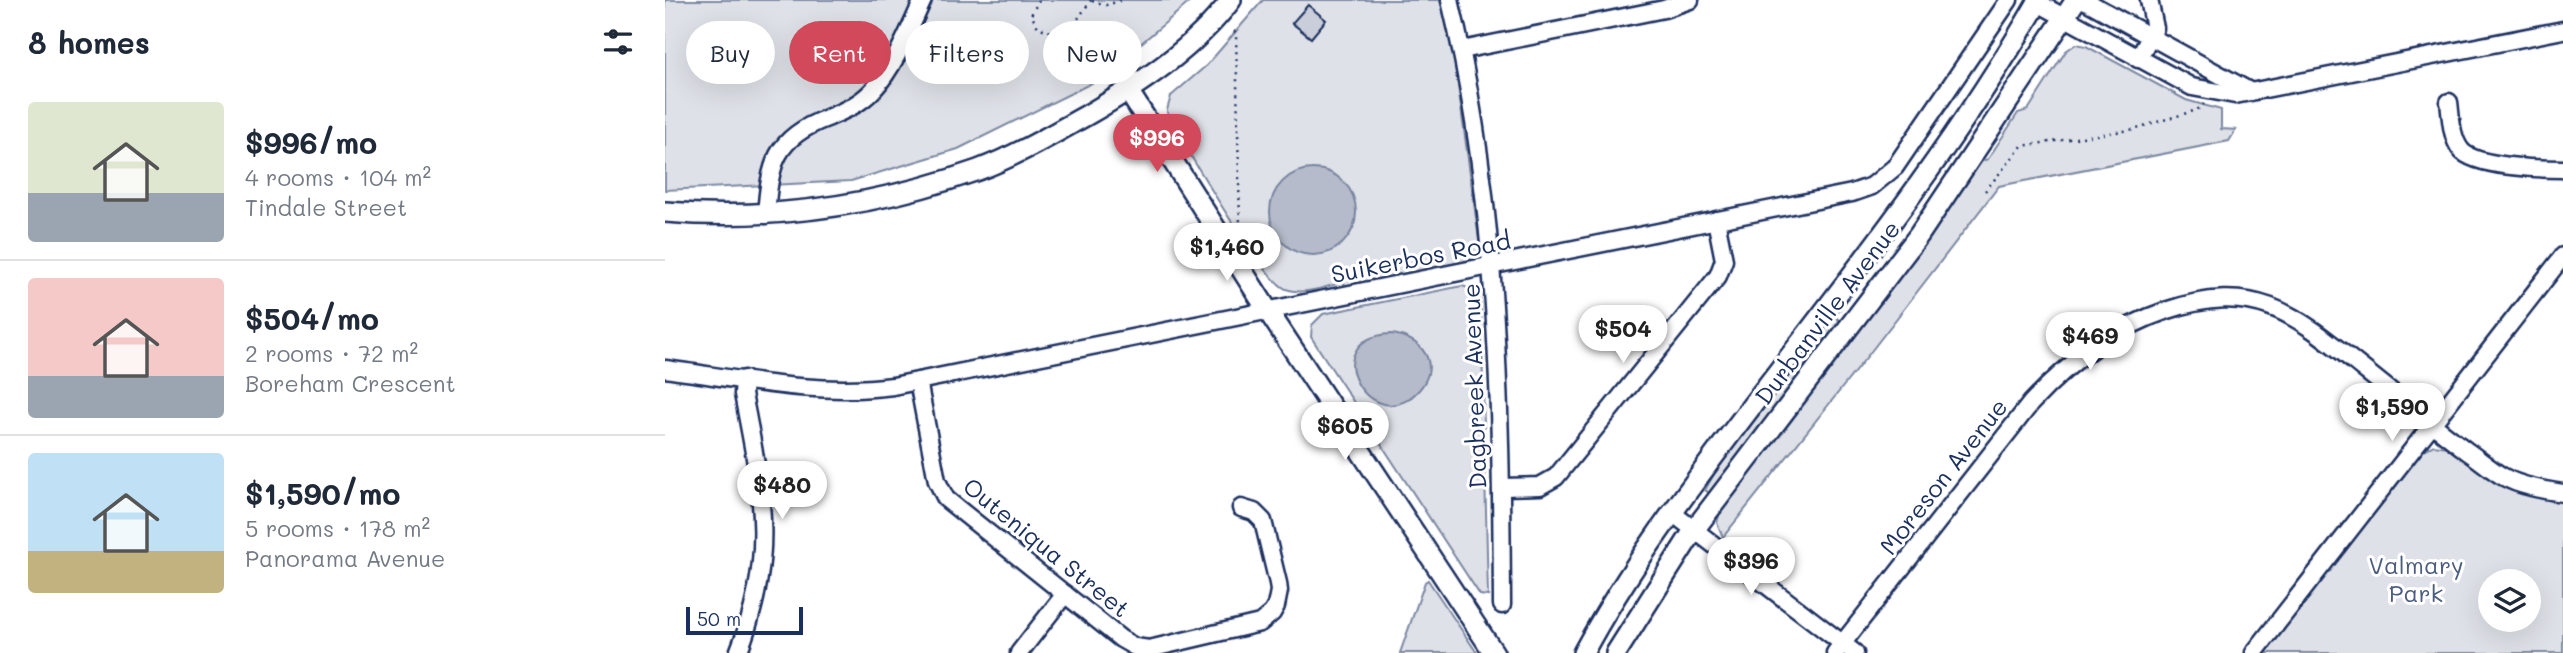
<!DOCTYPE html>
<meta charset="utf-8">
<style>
body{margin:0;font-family:Mali,sans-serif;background:#f2f2f3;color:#1f2937;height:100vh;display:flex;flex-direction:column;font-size:26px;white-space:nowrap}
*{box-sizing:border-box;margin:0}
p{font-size:23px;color:#747a83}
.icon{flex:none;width:38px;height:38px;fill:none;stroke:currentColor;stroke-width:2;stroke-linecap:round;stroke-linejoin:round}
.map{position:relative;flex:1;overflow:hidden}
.panel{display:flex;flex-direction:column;background:#fff;width:665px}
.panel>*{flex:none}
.top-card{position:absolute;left:21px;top:21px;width:665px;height:63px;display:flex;gap:14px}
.buttons{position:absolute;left:1813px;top:569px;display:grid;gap:14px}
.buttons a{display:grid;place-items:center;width:63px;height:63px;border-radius:50%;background:#fff;box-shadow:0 7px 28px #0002;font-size:35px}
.scale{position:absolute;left:21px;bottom:18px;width:117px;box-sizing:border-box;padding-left:7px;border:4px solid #1b2f5e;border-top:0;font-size:19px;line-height:24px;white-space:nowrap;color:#1b2f5e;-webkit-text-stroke:5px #fff;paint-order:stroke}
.price{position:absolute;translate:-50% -60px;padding:0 16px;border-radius:24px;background:#fff;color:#222;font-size:23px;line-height:46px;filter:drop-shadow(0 2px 4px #0008)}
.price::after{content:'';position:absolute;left:50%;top:42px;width:21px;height:16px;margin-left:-10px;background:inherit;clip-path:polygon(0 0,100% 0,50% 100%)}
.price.selected{background:#d1495b;color:#fff}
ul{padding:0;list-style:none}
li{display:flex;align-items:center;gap:21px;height:175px;padding:0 28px}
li+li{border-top:2px solid #e0e1e3}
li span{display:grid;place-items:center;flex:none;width:196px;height:140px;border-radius:7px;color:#555}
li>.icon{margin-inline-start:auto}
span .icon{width:84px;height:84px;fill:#fffc;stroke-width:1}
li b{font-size:30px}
h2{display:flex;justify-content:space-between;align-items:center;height:84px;padding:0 28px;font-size:30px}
.pill{padding:0 24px;border-radius:32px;background:#fff;box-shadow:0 7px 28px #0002;font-size:24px;line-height:63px}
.pill.selected{background:#d1495b;color:#fff}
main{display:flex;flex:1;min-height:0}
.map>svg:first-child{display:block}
.green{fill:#dee1e7;stroke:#7c88a2;stroke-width:2;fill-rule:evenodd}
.water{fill:#b5bbca;stroke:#77839f;stroke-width:2}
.building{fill:#caceda;stroke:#1b2f5e;stroke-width:2}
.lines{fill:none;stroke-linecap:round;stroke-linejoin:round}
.minor-casing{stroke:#1b2f5e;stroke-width:21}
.major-casing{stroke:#1b2f5e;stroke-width:24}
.path{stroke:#1b2f5e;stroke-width:2.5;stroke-dasharray:2 5;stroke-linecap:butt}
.minor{stroke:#fff;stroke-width:16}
.major{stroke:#fff;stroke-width:19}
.labels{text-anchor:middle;stroke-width:6;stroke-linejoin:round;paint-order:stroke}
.street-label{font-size:24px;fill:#1b2f5e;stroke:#fff}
.park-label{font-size:24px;fill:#4c5c80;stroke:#fff}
</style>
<main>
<section class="panel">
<h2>8 homes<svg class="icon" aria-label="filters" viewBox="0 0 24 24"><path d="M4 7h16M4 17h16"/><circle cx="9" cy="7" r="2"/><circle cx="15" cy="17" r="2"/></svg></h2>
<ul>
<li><span style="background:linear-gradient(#dfe7d0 65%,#9aa5b1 0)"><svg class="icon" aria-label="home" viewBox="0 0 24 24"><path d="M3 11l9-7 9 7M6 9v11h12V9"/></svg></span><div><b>$996/mo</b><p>4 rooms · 104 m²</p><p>Tindale Street</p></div></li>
<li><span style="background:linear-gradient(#f6c9c9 70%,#9aa5b1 0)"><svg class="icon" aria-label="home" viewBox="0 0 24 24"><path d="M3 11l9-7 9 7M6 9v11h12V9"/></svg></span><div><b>$504/mo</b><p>2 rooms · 72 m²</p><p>Boreham Crescent</p></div></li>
<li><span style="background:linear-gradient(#bfe0f5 70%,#c2b280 0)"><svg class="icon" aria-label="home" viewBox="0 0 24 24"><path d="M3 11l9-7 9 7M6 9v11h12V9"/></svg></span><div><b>$1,590/mo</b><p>5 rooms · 178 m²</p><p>Panorama Avenue</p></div></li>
</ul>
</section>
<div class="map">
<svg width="1898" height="653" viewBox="0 0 1898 653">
<rect width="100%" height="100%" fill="#fff"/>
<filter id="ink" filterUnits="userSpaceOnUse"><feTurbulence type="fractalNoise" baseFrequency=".0143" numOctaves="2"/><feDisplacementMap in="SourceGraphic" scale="14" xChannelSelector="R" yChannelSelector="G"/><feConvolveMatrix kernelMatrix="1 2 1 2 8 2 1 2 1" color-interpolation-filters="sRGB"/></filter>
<g filter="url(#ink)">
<g class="green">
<path d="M0 0H527L433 80 293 149 186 181 0 190Z"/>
<path d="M598 0H775L788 49 815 247 811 259 680 287 679 282C662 286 638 296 621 289 597 280 521 147 503 118L502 110 506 96 542 65Z"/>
<path d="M1411 44 1421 46 1521 100 1556 110V129L1571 130 1564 141 1334 186 1204 354 1058 537 1052 523 1055 511 1229 285 1317 161 1323 159 1353 113 1363 110 1401 51Z"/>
<path d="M797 286 810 290 816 301 823 596 815 595 646 337 647 325 658 314Z"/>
<path d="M1170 316 1176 322 1044 493 1040 490 1057 460Z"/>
<path d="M1769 445 1782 447 1836 485 1898 502V653H1599L1759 450ZM1825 581H1864V620H1825Z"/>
<path d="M763 580 812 653H735L760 582Z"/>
</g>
<g class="water">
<circle cx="648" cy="212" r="43"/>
<path d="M726 334C756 337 778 364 753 391 706 441 647 338 726 334Z"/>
</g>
<path class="building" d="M643 5 661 20 646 38 627 23Z"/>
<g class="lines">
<g class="minor-casing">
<g id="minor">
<path d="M785 0C833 197 836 403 837 605"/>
<path d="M1419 0 1586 92"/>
<path d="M1373 3 1527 87 1570 95 1898 30"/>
<path d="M797 50 999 9 1025 0"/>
<path d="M1473 59 1490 28 1484 0"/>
<path d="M1784 102C1786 117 1786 137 1796 150 1810 167 1876 169 1898 169"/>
<path d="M101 215C105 164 109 138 162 118 179 111 195 104 208 90 229 68 245 28 258 0"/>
<path d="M0 369C76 379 152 396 228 386L1187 193 1207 186 1230 167 1344 0"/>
<path d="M253 381 272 481 281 499 456 639 470 647 484 649 595 623 607 613 611 606 614 591 613 583 598 521 589 512 576 508"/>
<path d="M837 487 875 486 891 477 1053 276 1059 260 1051 220"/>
<path d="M1006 512 1190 653"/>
<path d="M73 653C112 555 97 493 78 394L79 379"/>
<path d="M354 653 400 594"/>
<path d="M1170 653 1366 403C1404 362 1447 329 1500 311 1591 280 1630 314 1697 368 1732 396 1766 424 1802 451 1814 459 1825 469 1837 476 1854 486 1879 490 1898 493"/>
<path d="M1589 653 1898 256"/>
</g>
</g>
<g class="major-casing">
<g id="major">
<path d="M464 92 603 311 829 653"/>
<path d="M0 212C108 221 211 206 313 170 351 156 386 135 422 115 474 85 529 49 566 0"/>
<path d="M918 653C967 562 1030 481 1092 399 1191 270 1293 141 1374 0"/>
<path d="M951 653 1029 530 1254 235 1411 0"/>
</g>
</g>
<g class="path">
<path d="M374 0 366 15 373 27 388 33 408 26 426 0"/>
<path d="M427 1 441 5 458 0"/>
<path d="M569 31 571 33 575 228 573 231"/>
<path d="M1320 191 1357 146 1465 130 1532 110 1539 104"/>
</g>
<use href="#minor" class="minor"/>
<use href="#major" class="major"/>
</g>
</g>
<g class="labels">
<g class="street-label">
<text transform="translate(756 258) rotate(-11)" y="8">Suikerbos Road</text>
<text transform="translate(1163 313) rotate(-53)" y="8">Durbanville Avenue</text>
<text transform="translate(810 386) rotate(-92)" y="8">Dagbreek Avenue</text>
<text transform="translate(1279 477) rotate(-52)" y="8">Moreson Avenue</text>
<text transform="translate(381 548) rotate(39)" y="8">Outeniqua Street</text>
</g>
<g class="park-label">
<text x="1751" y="574">Valmary<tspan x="1751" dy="28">Park</tspan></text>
</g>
</g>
</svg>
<div class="buttons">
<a><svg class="icon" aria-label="layers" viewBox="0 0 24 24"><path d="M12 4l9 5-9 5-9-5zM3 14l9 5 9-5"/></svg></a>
</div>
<div class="scale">50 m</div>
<b class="price selected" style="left:492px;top:174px">$996</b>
<b class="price" style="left:562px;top:283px">$1,460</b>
<b class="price" style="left:958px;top:365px">$504</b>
<b class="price" style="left:1425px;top:372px">$469</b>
<b class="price" style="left:1727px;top:443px">$1,590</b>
<b class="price" style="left:680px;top:462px">$605</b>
<b class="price" style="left:117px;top:521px">$480</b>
<b class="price" style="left:1086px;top:597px">$396</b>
<div class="top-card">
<a class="pill">Buy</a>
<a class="pill selected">Rent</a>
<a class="pill">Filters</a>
<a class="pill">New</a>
</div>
</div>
</main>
